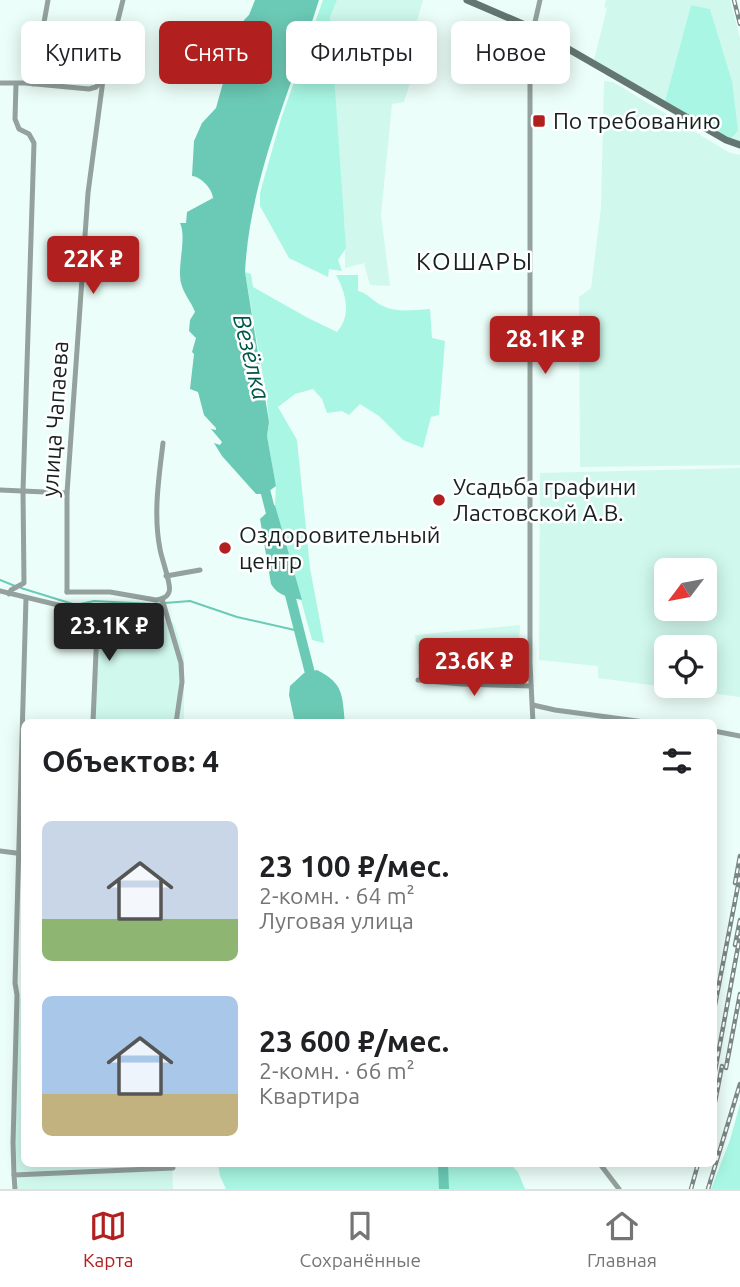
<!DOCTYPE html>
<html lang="ru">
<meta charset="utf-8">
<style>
body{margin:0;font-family:Ubuntu,sans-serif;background:#f2f2f2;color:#202124;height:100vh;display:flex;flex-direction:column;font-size:26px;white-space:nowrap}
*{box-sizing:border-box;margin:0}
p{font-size:23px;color:#757577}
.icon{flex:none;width:38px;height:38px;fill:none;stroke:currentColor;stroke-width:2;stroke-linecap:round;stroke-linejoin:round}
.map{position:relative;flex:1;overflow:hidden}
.drawer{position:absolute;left:21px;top:719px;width:696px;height:448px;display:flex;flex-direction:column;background:#fff;border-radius:10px;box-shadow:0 4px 18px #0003}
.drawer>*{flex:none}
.top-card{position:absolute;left:21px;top:21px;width:698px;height:63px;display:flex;gap:14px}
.needle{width:46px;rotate:238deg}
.controls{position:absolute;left:654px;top:558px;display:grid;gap:14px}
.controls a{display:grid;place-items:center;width:63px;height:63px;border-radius:10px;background:#fff;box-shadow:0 4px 18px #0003;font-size:35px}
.price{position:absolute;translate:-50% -60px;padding:0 16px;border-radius:7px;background:#b1201f;color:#fff;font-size:23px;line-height:46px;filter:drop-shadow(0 2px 4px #0008)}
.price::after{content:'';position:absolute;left:50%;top:42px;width:21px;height:16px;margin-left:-10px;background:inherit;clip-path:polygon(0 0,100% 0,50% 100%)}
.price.active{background:#222;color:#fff}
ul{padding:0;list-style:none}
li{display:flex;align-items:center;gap:21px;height:175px;padding:0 21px}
li span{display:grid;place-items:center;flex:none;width:196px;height:140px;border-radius:10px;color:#555}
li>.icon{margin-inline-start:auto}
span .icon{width:84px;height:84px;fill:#fffc;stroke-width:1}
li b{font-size:30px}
h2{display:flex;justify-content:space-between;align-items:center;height:84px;padding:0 21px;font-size:30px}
.pill{padding:0 24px;border-radius:10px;background:#fff;box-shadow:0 4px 18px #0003;font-size:24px;line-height:63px}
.pill.active{background:#b1201f;color:#fff}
.menu{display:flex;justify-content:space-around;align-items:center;height:98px;border-top:2px solid #e0e0e0;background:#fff;font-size:19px;color:#757577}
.menu a{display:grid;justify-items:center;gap:4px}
.menu .active{color:#b1201f}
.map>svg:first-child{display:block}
.built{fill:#d0f8ed;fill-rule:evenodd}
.green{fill:#a8f6e3}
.water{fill:#6bcab5}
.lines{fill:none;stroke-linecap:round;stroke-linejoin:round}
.stream{stroke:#6bcab5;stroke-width:2}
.river{stroke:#6bcab5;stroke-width:10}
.street{stroke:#94a19d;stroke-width:5}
.secondary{stroke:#647671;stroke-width:7}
.rail-casing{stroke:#7a8985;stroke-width:4.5}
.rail{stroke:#fff;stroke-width:2;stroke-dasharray:5;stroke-linecap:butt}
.poi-dot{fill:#b1201f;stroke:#fff;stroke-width:2.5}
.labels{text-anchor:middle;stroke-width:5;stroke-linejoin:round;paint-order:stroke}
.poi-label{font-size:23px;fill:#16211f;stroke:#fff;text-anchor:start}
.street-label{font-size:23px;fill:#16211f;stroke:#fff}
.neighbourhood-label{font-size:24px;letter-spacing:2px;fill:#16211f;stroke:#fff}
.water-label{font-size:24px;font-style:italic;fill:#005649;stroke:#fff}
</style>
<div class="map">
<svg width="740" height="1189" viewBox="0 0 740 1189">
<rect width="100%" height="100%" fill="#ecfef9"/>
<g class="built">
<path d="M337 0H423L417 21 428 25 404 102 392 104 381 215 390 286 370 285 364 263 345 268V229L341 201 330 17Z"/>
<path d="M606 0H730L740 38V144L730 139 732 81 710 9 691 5 665 101 594 60 607 8 604 7Z"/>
<path d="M604 81 613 82 730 153 740 155V465L580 467 579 297 591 288 601 208Z"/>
<path d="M740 468V697L598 678V666L539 660 540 473ZM667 570H705V609H667ZM667 648H705V686H667Z"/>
<path d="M96 614 174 623 184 655V723H90Z"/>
<path d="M520 625 517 670 418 664 415 635Z"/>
<path d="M24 998V1164H172L173 1189H18L11 1089 18 999Z"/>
</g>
<g class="green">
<path d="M323 0H337L330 17 346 248 338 260 342 271 329 269 328 277 289 258 260 206V193L281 119Z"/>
<path d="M691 5 710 9 732 81 738 131 730 139 665 101Z"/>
<path d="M245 272 251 274 253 287 308 318 337 332C352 315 346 293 336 275H358V291C368 293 373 302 383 306 397 313 414 310 430 309L432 338 445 341 439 415 431 417 423 448 403 440 379 416 360 404 349 415 342 411 327 413 322 399 313 389 295 394 278 407 297 440 310 568 324 643 312 640 275 505 276 486 267 436 269 422 267 400Z"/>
<path d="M740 1104V1189H711L730 1140Z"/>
<path d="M218 1164H510L518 1172 525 1189H226L220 1176Z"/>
</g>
<g class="water">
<path d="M255 0H319C291 90 250 177 245 272L269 422 267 436 276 486 265 494H256L222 456 214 443 220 445 222 442 211 429 216 430V428L204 415 198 392 190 389 194 354 192 352 196 338 189 331 190 320 195 312C191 301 184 295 181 283 177 265 187 238 180 223H186L187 212 213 198C212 188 201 177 192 176L194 141 202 123 216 108 223 83 239 60 238 46 242 35 244 20 249 15Z"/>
<path d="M275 505 302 600C289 597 278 596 271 584L260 519Z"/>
<path d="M317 670C344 684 342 694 345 723H295L289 695 290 686 304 673Z"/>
</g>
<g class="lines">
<g class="stream">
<path d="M0 580 15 586"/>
<path d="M21 588 76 605 94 601 152 604 190 601 237 617 299 631"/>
</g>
<g class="river">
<path d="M263 482 273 521"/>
<path d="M288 587 313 685"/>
<path d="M443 1164 444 1189"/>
</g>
<g class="street">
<path d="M0 83H25L89 89 96 87 102 81"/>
<path d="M33 84 48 0"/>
<path d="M0 490 67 493"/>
<path d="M166 576 200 570"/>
<path d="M0 591 91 613 95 618 97 628 93 723"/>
<path d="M67 592V493L88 193 103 80 123 0"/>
<path d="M67 592H110L156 600C161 599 167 598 169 592 172 586 161 557 160 549 153 514 159 477 163 443"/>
<path d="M9 594 11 590 24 583 23 491 34 143 29 134 19 129 15 119 16 84"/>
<path d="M162 599 181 663 182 682 176 723"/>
<path d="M418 680 461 684 531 686"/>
<path d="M533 705 555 710 652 723"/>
<path d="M533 723 530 663V44L540 0"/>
<path d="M714 731 740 736"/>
<path d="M0 851 24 854"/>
<path d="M600 1164 619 1189"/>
<path d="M14 1175 13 1143 17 995 15 983 26 598"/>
<path d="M15 1189 14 1175 173 1168"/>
</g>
<path class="secondary" d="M467 0 532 28 726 140 740 145"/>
<g class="rail-casing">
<g id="rail">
<path d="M734 0 740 24"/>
<path d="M735 883 740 856"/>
<path d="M735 945 740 920"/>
<path d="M714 1010 740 875"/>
<path d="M726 1068 740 994"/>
<path d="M714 1076 740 936"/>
<path d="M714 1107 722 1066"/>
<path d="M691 1189 698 1164"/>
<path d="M708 1189 740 1084"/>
</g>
</g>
<use href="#rail" class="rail"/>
</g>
<g class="poi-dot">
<rect x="532" y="114" width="14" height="14" rx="3.5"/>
<circle cx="439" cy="500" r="7"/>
<circle cx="225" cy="548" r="7"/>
</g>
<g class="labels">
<g class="poi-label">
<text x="553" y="129">По требованию</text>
<text x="453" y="495">Усадьба графини<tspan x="453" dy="26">Ластовской А.В.</tspan></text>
<text x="239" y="543">Оздоровительный<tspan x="239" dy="26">центр</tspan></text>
</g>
<g class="street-label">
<text transform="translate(55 419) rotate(-86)" y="8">улица Чапаева</text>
</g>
<g class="neighbourhood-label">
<text x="475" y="270">КОШАРЫ</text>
</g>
<g class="water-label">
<text transform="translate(251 357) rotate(76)" y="8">Везёлка</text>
</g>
</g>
</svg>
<div class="controls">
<a><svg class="needle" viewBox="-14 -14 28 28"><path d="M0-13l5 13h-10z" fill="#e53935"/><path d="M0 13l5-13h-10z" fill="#757577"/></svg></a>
<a><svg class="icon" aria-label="locate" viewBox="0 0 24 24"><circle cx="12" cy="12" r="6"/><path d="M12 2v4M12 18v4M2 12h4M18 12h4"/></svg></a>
</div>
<b class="price" style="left:93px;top:296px">22K ₽</b>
<b class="price" style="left:545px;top:376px">28.1K ₽</b>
<b class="price active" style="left:109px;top:663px">23.1K ₽</b>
<b class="price" style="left:474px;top:698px">23.6K ₽</b>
<div class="top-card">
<a class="pill">Купить</a>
<a class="pill active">Снять</a>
<a class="pill">Фильтры</a>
<a class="pill">Новое</a>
</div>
<section class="drawer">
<h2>Объектов: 4<svg class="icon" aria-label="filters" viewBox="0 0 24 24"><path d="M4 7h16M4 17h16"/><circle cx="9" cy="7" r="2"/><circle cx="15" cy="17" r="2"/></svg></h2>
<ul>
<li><span style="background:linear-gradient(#c9d6e8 70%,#8fb573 0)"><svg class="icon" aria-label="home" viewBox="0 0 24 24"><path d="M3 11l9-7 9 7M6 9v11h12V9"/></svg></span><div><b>23 100 ₽/мес.</b><p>2-комн. · 64 m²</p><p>Луговая улица</p></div></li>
<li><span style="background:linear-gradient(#a9c7e8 70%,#c2b280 0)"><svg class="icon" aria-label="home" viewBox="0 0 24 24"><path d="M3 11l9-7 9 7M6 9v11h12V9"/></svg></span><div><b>23 600 ₽/мес.</b><p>2-комн. · 66 m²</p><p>Квартира</p></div></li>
</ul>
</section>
</div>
<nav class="menu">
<a class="active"><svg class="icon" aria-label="map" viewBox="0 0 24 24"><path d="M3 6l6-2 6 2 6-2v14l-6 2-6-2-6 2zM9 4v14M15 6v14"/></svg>Карта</a>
<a><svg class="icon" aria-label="saved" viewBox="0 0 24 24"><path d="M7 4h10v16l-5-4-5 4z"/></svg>Сохранённые</a>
<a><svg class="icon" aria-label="home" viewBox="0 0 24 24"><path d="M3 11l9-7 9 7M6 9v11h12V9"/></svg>Главная</a>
</nav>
